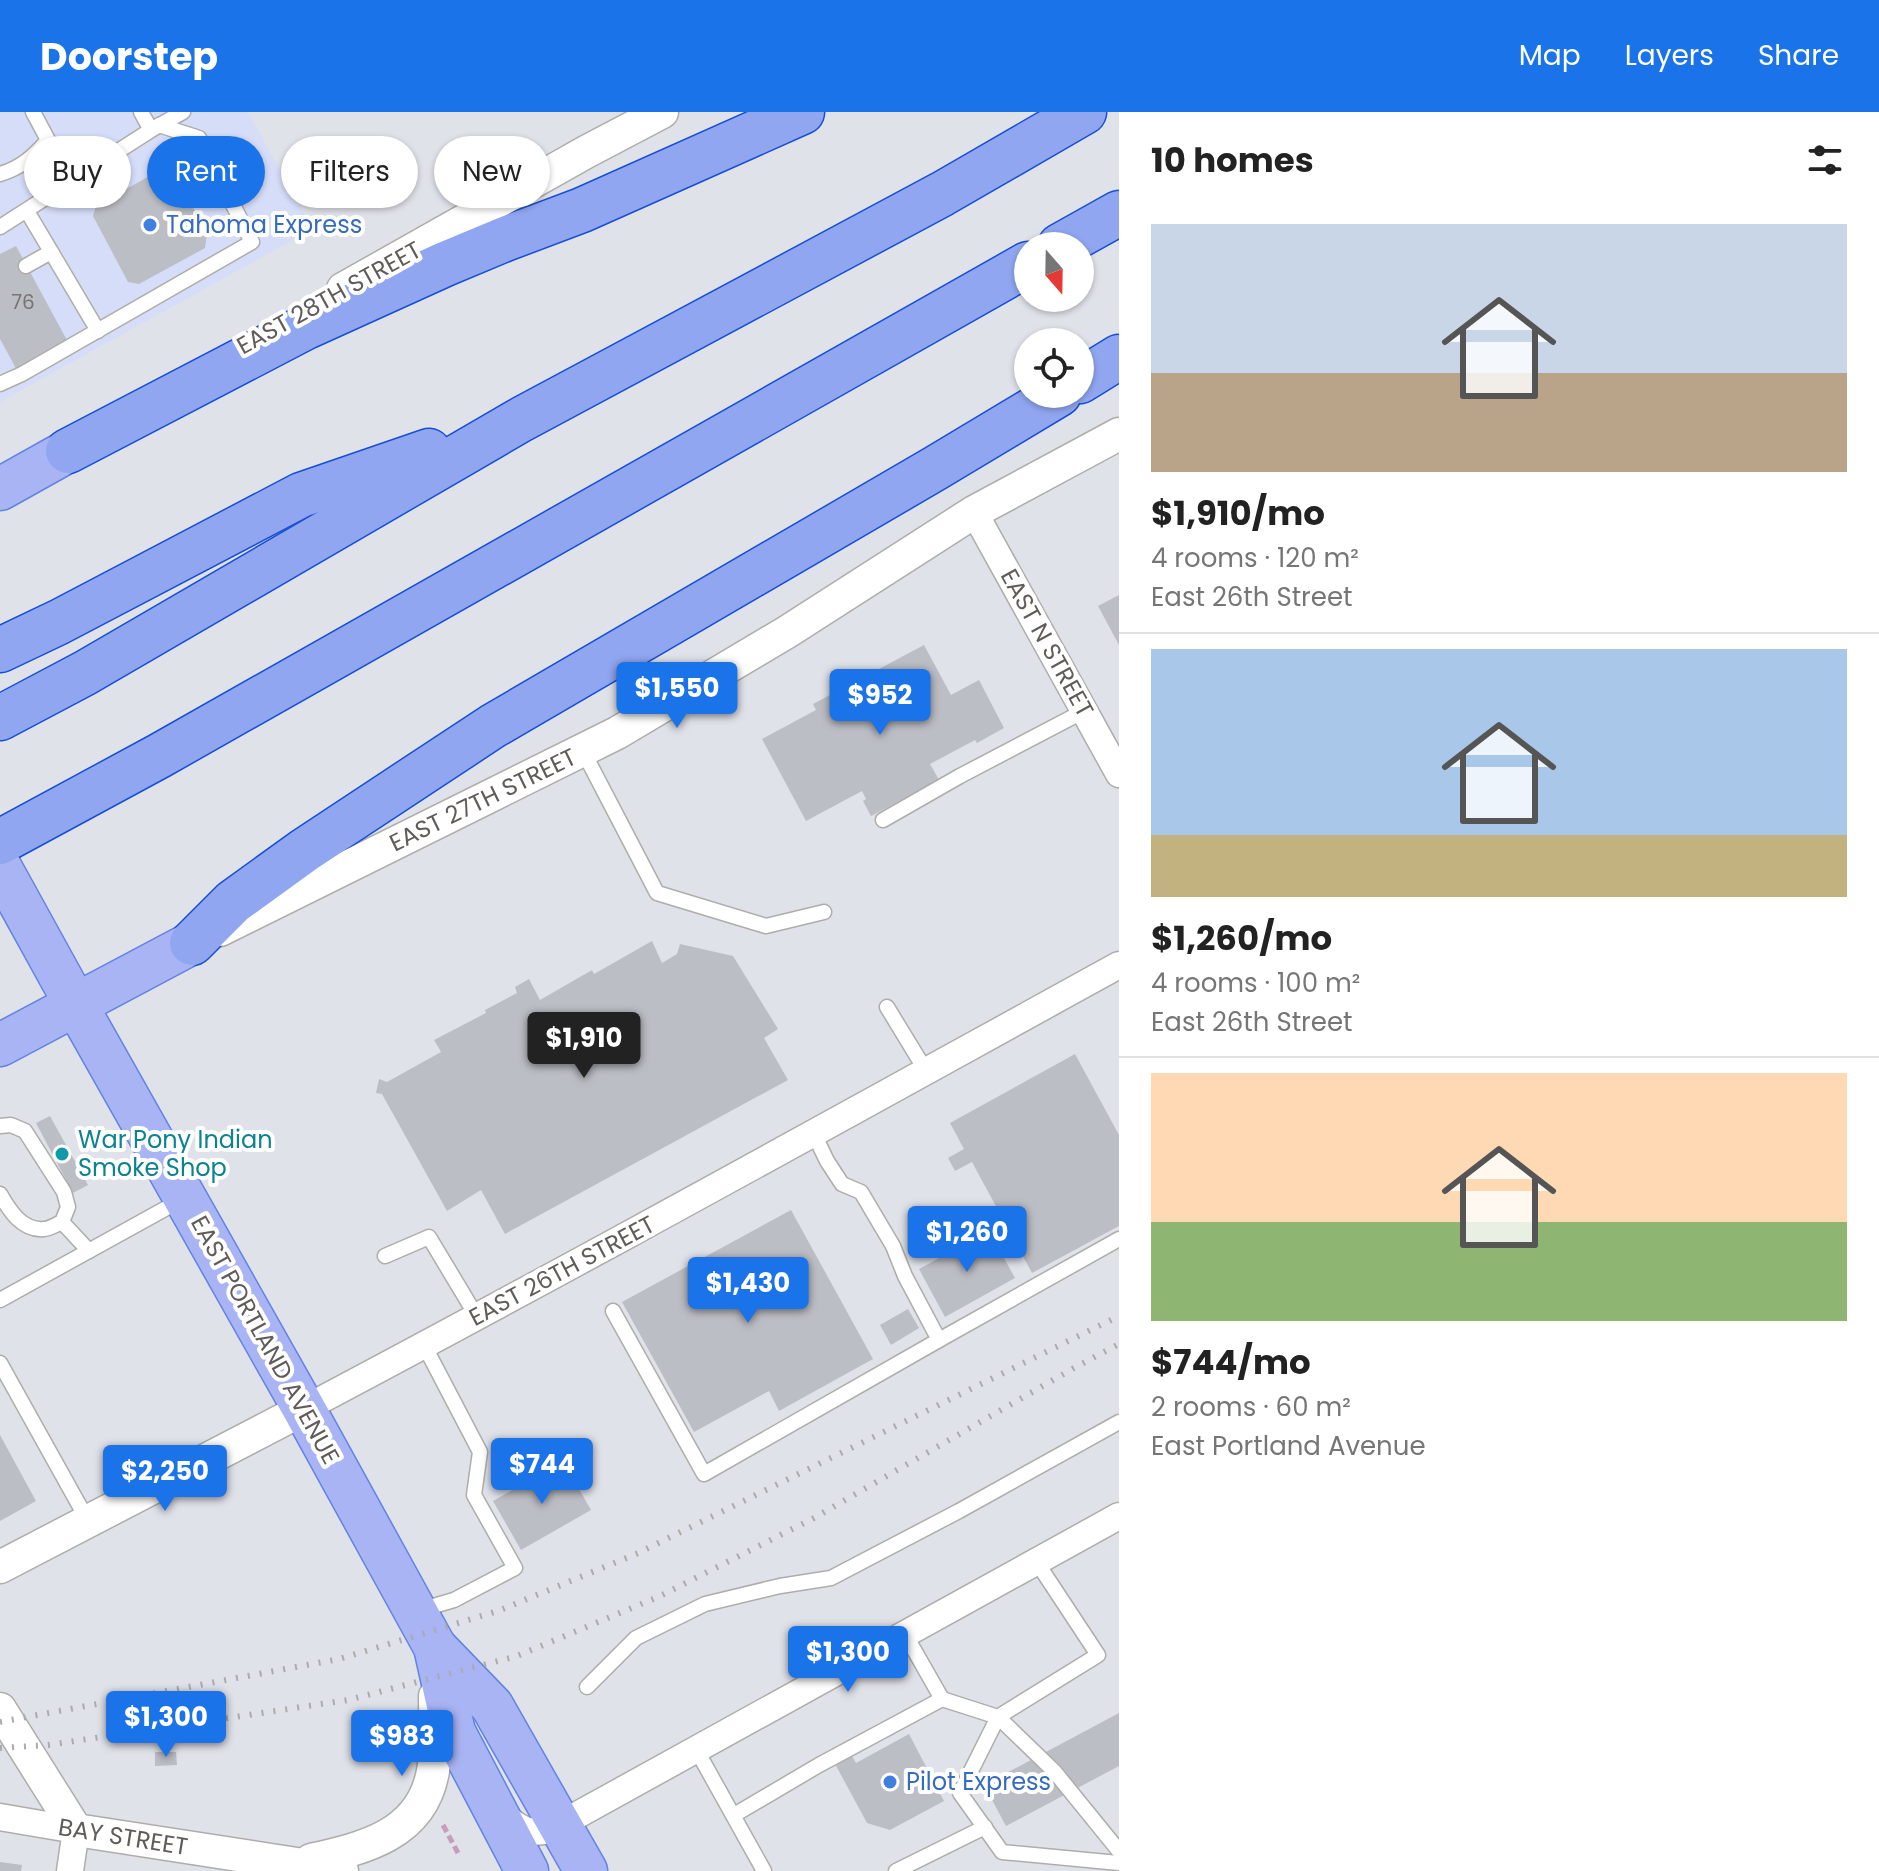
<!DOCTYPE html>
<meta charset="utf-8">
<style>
body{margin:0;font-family:Poppins,sans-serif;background:#f6f6f6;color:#222;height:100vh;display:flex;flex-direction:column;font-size:30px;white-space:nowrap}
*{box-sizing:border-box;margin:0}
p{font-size:26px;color:#767676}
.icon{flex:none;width:44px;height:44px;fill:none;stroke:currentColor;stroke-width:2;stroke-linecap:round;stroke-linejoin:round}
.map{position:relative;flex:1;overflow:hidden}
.drawer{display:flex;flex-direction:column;background:#fff;width:760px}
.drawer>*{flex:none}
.hud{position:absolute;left:24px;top:24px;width:760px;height:72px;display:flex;gap:16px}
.needle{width:52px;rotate:160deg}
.controls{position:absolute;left:1014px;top:120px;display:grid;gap:16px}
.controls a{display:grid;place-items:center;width:80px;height:80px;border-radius:50%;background:#fff;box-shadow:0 2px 6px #0004;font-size:40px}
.price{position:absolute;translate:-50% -68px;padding:0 18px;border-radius:8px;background:#1a73e8;color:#fff;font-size:26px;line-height:52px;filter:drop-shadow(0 2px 4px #0008)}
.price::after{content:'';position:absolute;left:50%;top:48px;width:24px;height:18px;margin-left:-12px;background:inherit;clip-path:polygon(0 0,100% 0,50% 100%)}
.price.current{background:#222;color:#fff}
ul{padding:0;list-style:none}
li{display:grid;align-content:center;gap:16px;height:424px;padding:0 32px}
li+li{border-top:2px solid #e0e0e0}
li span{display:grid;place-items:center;height:248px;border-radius:0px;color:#555}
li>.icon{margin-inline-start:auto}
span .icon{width:144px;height:144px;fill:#fffc;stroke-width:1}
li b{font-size:34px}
h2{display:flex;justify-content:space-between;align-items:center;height:96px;padding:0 32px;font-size:34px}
.chip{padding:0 28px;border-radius:36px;background:#fff;box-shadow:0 2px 6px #0004;font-size:28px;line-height:72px}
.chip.current{background:#1a73e8;color:#fff}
header{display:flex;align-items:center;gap:48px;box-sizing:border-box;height:112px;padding:0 40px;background:#1a73e8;color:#fff}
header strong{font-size:38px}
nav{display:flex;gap:44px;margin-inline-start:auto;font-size:28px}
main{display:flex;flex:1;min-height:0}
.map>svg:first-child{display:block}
.commercial{fill:#d6ddf9}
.building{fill:#bcbec5}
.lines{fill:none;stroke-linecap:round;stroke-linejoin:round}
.service-casing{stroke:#afada9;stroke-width:17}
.minor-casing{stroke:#afada9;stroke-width:29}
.tertiary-casing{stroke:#afada9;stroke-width:35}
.primary-casing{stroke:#6283e1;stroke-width:45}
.motorway-casing{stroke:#184ed2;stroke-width:47}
.path{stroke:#c79dbb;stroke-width:5;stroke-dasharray:8 4;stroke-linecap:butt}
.service{stroke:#fff;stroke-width:14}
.minor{stroke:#fff;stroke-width:26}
.tertiary{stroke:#fff;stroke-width:32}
.primary{stroke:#a9b4f5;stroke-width:42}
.motorway{stroke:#90a6f0;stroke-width:44}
.rail{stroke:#ababaa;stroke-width:6;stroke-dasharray:2 10;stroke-linecap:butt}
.shop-dot{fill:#3f7fe0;stroke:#fff;stroke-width:3}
.culture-dot{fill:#0f9aa8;stroke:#fff;stroke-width:3}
.labels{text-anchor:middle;stroke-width:8;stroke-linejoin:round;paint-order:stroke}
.number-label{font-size:20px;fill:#767474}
.shop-label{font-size:24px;fill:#366cbe;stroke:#fff;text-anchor:start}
.street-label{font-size:24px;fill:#5f5c59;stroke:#fff}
.culture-label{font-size:24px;fill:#0d838f;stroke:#fff;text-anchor:start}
</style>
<header>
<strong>Doorstep</strong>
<nav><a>Map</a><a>Layers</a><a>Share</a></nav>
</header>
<main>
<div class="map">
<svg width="1119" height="1759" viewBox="0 0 1119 1759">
<rect width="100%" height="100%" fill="#e0e2ea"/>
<path class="commercial" d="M0 0H248L313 117 0 290Z"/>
<g class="building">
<path d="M162 57 174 60 207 122 205 136 139 172 128 170 93 104 96 94Z"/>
<path d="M16 134 69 232 18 260 0 227V142Z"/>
<path d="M1119 483V533L1098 494Z"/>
<path d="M924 533 951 583 979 568 1004 616 977 631 975 628 930 652 939 668 871 704 863 689 866 687 862 679 806 709 762 627 816 598 813 592Z"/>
<path d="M652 829 662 851 677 842 680 832 733 844 778 917 764 926 788 968 505 1122 481 1078 447 1099 382 982 376 981 379 967 387 970 441 940 434 928 486 901 485 898 517 881 515 875 529 867 540 888 592 858 594 862Z"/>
<path d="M1075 942 1119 1023V1114L1032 1161 972 1050 955 1059 948 1046 964 1037 950 1011Z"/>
<path d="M50 1004 88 1073 73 1081 36 1011Z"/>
<path d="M791 1098 873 1247 779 1299 769 1279 694 1320 622 1190Z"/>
<path d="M989 1119 1015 1166 945 1205 919 1157Z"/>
<path d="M908 1197 919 1216 891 1233 880 1213Z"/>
<path d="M0 1323 36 1389 0 1409Z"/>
<path d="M563 1349 591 1398 521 1438 493 1389Z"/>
<path d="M1119 1601V1654L1006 1714 984 1673Z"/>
<path d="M909 1622 944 1689 890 1718 867 1711 834 1650 850 1641 856 1651Z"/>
<path d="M155 1640H176L177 1653 155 1654Z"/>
<path d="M0 1750 22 1753 21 1759H0Z"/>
</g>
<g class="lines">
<g class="service-casing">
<g id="service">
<path d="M141 0 151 18"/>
<path d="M0 62C21 56 34 44 48 28L33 0"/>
<path d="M27 99 98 219"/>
<path d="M0 115 151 18 183 0"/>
<path d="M26 154 51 140"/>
<path d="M0 272 22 262 252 130 199 26 159 13"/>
<path d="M583 639 657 781 766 814 824 800"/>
<path d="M883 708 960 664 1084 599"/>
<path d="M887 895 926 959"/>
<path d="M0 1014 11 1013 25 1019 64 1080 68 1095 62 1110C57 1112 49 1117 44 1117 22 1119 9 1098 0 1082"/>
<path d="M62 1110 89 1139"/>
<path d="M385 1144 429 1125 477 1205"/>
<path d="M0 1188 181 1088"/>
<path d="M613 1199 704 1362 939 1228 905 1164 893 1134 861 1080 842 1072 827 1049 813 1020"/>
<path d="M939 1228 1119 1127"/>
<path d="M0 1251 88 1409"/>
<path d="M1036 1449 1098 1543 998 1605 960 1681 1002 1740 1119 1751"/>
<path d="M420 1498 454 1488 515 1456 474 1383 480 1340 424 1233"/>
<path d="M905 1522 942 1587 998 1605 1054 1659 1119 1739"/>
<path d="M587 1575 636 1526 705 1492 780 1474 831 1466 959 1399 1119 1310"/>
<path d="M696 1637 764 1759"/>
<path d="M734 1703 819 1653 942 1587"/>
<path d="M896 1759 985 1715"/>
</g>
</g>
<g class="minor-casing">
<g id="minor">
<path d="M974 400 1119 662"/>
<path d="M304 1297C578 1152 848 1002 1119 853"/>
<path d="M502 1701C517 1717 531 1724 552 1717L1119 1404"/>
<path d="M0 1705 76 1718 70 1759"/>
</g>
</g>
<g class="tertiary-casing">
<g id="tertiary">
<path d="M343 177 586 40 662 0"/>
<path d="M220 818 617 621 787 520 974 400 1119 322"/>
<path d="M0 1455 304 1297"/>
<path d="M0 1597 76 1718 342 1759"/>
<path d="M311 1748C364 1736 422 1723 433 1659 437 1635 435 1609 435 1584"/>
</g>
</g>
<g class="primary-casing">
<g id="primary">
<path d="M0 377 68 339"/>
<path d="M0 755 76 893 304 1297 435 1535 454 1620 527 1759"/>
<path d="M0 933 192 831"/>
<path d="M435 1535 492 1594 586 1759"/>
</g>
</g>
<g class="motorway-casing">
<g id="motorway">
<path d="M1060 134 1119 101"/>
<path d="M1080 269 1119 245"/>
<path d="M68 339 306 215 445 152 505 127 582 98 802 0"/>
<path d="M0 538 59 510 301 383 429 339"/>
<path d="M0 606 85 561 522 307 942 82 1084 0"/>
<path d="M0 730 159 644 1028 152"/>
<path d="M192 831 233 790 305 738 493 614 934 357 1059 282"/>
</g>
</g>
<path class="path" d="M443 1713 458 1741"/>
<use href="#service" class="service"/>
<use href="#minor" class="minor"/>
<use href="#tertiary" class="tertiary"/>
<use href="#primary" class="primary"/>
<use href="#motorway" class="motorway"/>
<g class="rail">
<path d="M0 1610 339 1547 498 1499 636 1442 1119 1204"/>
<path d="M0 1636 48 1633 348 1588 517 1544 658 1485 814 1406 1074 1256 1119 1232"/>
</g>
</g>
<g class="shop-dot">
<circle cx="150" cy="113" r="8"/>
<circle cx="890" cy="1670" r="8"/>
</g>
<circle class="culture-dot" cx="62" cy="1042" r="8"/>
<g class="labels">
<g class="number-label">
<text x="23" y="197">76</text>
</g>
<g class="shop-label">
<text x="166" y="121">Tahoma Express</text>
<text x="906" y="1678">Pilot Express</text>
</g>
<g class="street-label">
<text transform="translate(329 186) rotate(-29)" y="8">EAST 28TH STREET</text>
<text transform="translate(1047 531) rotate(61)" y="8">EAST N STREET</text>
<text transform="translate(483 688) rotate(-26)" y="8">EAST 27TH STREET</text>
<text transform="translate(562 1159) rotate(-28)" y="8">EAST 26TH STREET</text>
<text transform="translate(265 1228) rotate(61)" y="8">EAST PORTLAND AVENUE</text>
<text transform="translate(123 1725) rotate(9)" y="8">BAY STREET</text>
</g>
<g class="culture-label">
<text x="78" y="1036">War Pony Indian<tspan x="78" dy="28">Smoke Shop</tspan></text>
</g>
</g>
</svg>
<div class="controls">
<a><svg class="needle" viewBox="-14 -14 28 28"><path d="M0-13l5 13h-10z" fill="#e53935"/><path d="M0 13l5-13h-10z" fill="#767676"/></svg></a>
<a><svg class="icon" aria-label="locate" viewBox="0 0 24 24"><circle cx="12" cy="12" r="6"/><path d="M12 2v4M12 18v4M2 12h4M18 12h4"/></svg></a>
</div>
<b class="price" style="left:677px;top:618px">$1,550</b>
<b class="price" style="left:880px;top:625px">$952</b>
<b class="price current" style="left:584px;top:968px">$1,910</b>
<b class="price" style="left:967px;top:1162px">$1,260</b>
<b class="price" style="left:748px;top:1213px">$1,430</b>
<b class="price" style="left:542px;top:1394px">$744</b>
<b class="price" style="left:165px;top:1401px">$2,250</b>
<b class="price" style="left:848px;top:1582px">$1,300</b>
<b class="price" style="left:166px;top:1647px">$1,300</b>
<b class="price" style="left:402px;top:1666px">$983</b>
<div class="hud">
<a class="chip">Buy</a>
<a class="chip current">Rent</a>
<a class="chip">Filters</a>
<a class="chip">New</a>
</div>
</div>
<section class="drawer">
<h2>10 homes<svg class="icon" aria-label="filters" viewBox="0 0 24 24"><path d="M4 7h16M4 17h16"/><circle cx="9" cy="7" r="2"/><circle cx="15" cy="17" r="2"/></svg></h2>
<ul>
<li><span style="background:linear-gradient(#c9d6e8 60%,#b9a48a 0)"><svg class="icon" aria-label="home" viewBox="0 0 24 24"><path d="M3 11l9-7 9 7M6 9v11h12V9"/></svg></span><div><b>$1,910/mo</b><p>4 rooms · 120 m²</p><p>East 26th Street</p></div></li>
<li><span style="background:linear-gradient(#a9c7e8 75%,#c2b280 0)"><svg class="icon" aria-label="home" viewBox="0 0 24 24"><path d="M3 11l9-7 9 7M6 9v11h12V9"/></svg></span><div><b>$1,260/mo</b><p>4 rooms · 100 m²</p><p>East 26th Street</p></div></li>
<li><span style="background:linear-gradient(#ffd9b3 60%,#8fb573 0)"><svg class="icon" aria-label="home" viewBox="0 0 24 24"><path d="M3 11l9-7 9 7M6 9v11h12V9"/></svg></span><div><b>$744/mo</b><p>2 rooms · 60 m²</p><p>East Portland Avenue</p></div></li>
</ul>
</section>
</main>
